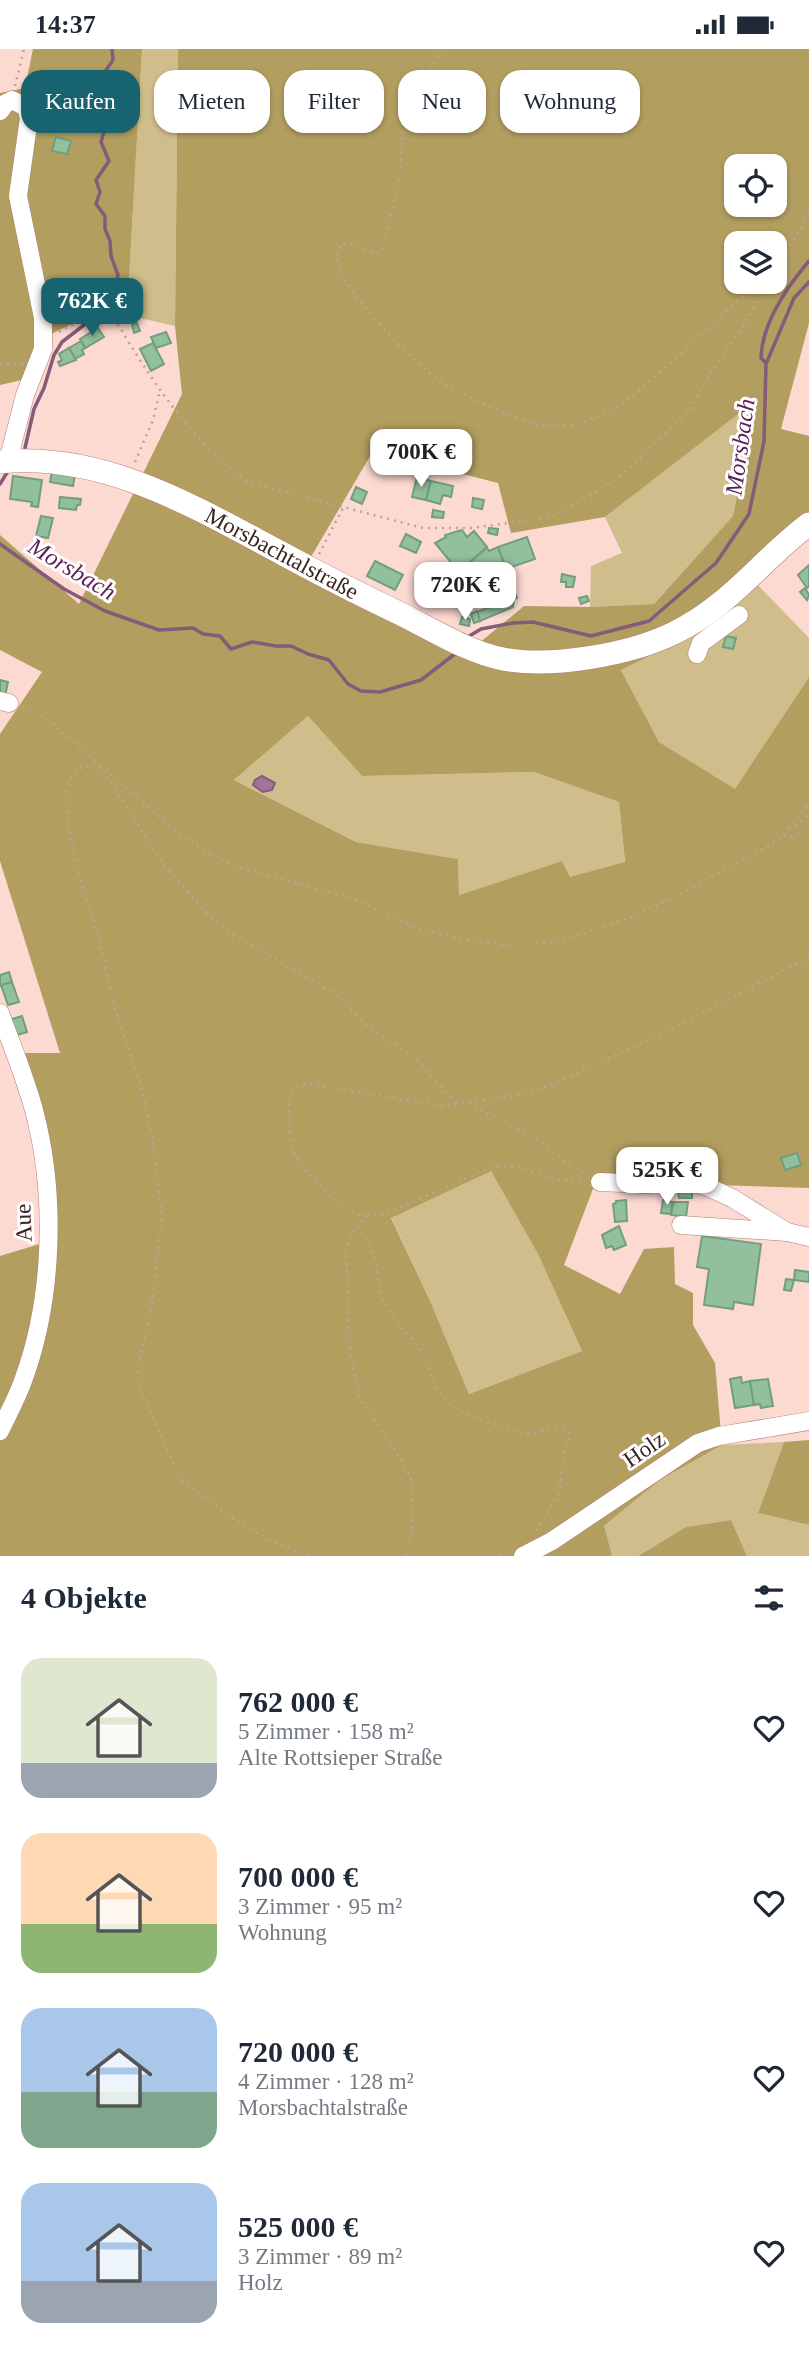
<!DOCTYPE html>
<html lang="de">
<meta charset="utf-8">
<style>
body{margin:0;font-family:Georgia,serif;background:#f6f6f7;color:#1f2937;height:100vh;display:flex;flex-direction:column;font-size:26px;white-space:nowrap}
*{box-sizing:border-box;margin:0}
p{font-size:23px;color:#747a83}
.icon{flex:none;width:38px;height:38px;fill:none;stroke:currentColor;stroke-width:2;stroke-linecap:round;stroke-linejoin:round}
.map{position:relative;height:1507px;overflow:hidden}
.panel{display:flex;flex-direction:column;background:#fff;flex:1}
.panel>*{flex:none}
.top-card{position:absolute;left:21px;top:21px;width:768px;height:63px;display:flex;gap:14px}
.buttons{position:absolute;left:724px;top:105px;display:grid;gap:14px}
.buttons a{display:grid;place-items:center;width:63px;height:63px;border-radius:14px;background:#fff;box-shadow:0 2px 5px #0004;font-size:35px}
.price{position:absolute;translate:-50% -60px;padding:0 16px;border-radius:14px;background:#fff;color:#222;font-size:23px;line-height:46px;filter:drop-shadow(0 2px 4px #0008)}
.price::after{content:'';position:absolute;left:50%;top:42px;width:21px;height:16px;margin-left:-10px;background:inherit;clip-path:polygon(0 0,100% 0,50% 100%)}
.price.selected{background:#186370;color:#fff}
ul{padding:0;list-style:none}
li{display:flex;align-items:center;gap:21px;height:175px;padding:0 21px}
li span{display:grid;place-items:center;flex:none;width:196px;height:140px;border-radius:21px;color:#555}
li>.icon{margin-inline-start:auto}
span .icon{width:84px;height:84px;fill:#fffc;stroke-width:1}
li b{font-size:30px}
h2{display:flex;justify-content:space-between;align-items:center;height:84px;padding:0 21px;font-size:30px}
.tag{padding:0 24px;border-radius:21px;background:#fff;box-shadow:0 2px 5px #0004;font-size:24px;line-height:63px}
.tag.selected{background:#186370;color:#fff}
.status{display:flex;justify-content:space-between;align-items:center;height:49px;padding:0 35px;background:#fff;direction:ltr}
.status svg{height:19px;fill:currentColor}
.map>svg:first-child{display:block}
.green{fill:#cfbe8b}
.forest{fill:#b29e5f;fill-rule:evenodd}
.water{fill:#a5729d;stroke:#855b78;stroke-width:2}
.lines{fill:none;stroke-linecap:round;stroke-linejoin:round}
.stream{stroke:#855b78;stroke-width:3.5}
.building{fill:#92c09e;stroke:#729e7d;stroke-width:2}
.minor-casing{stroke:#b37e73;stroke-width:19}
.major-casing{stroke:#b37e73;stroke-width:24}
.path{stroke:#c0a19a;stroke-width:2.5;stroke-dasharray:2 5;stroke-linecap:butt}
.minor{stroke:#fff;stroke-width:18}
.major{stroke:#fff;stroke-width:23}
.labels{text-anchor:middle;stroke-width:6;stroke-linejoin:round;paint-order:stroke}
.street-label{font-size:23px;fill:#3a2420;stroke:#fff}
.water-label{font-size:24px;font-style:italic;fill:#5c1e56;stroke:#fff}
</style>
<div class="status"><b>14:37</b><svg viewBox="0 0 49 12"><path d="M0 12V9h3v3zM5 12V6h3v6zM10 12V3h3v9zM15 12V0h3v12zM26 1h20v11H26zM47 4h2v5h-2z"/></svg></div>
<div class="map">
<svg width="809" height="1507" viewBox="0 0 809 1507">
<rect width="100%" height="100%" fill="#fcd9d1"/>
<g class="green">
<path d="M142 0H178L175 277 127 266Z"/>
<path d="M738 364 747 397 733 467 654 555 590 558 591 517 622 504 605 468Z"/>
<path d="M755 533 809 589V628L735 741 659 693 621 621 692 586Z"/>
<path d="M308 667 362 727 534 723 619 753 625 814 570 828 562 812 459 846 458 810 356 793 234 731Z"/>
<path d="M491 1121 538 1205 582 1302 469 1345 431 1254 391 1168Z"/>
<path d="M784 1393 758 1464 809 1476V1507H747L731 1471 686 1478 638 1507H612L603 1478 660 1431 722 1396Z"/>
</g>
<g class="forest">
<path d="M33 0H142L127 266 102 260 39 291 26 330 0 336V44L25 39Z"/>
<path d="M178 0H809V274L781 380 809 387V487L692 586 621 621 659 693 735 740 809 628V1139L596 1132 564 1216 620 1245 644 1200 674 1198 675 1235 693 1244V1276L715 1314 722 1396 660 1431 604 1477 612 1507H0V1207L43 1194 47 1127 16 1004H60L0 812V685L42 623 0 601V486L79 555 182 345 175 277ZM737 117H775V156H737ZM737 194H775V233H737ZM738 365 747 397 733 467 654 555 590 558 524 557 467 604 301 525 373 402 498 434 511 484 605 468ZM308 667 362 727 534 723 619 753 625 813 570 828 562 812 459 846 458 810 356 793 234 731ZM491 1122 538 1205 582 1302 469 1345 431 1254 391 1169Z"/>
<path d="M809 1391V1476L758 1464 784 1393Z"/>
<path d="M731 1471 747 1507H638L686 1478Z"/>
</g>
<path class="water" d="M262 727 275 734 272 741 263 743 253 736 255 731Z"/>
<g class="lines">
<g class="stream">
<path d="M112 0 113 11 102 27 111 49 103 63 105 79 101 93 109 112 96 131 100 143 96 155 105 167V180L110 192 111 207 118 226 114 244 123 261 117 268"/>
<path d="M766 314 761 309C762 273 787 238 809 212"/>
<path d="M25 399 34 360 44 339 54 306 62 293 84 276"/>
<path d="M0 435 8 422"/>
<path d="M0 495 64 540 105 562 159 581 193 579 203 585 220 587 231 600 252 593 276 597H291L308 605 329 611 348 635 361 642 380 643 421 631 456 604"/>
<path d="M466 589 481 580 513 574 533 573 591 587 649 572 716 514 749 465 764 392 766 315 794 249 809 233"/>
</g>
</g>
<g class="building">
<path d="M56 88 71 92 67 105 52 102Z"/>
<path d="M137 274 140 282 134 284 132 275Z"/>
<path d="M98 279 104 288 85 299 80 290Z"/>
<path d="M166 283 171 294 156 299 151 288Z"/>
<path d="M81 292 85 299 82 301 84 305 75 310 69 299Z"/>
<path d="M153 294 164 315 151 322 140 300Z"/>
<path d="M69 299 76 311 60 317 58 313 62 311 59 305Z"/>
<path d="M52 422 75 425 73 437 50 433Z"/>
<path d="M13 427 42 431 38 458 31 457 32 453 10 450Z"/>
<path d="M417 428 431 432 426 451 412 448Z"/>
<path d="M431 432 453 437 451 448 443 446 440 455 426 451Z"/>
<path d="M356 438 367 443 362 455 351 450Z"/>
<path d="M60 448 81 450 80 456H77L76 461 59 459Z"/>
<path d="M473 449 484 451 482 460 472 458Z"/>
<path d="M433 461 444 463 443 469 432 468Z"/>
<path d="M41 467 53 469 48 489 36 487Z"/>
<path d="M489 479 498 480 497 486 488 484Z"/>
<path d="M462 481 467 488 474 482 487 498 470 513 462 527 435 494 446 488 445 486Z"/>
<path d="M406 485 421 493 416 504 400 497Z"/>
<path d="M527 488 535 510 506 520 498 498Z"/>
<path d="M498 498 506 520 469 534 463 525 470 513 487 499 489 502Z"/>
<path d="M375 512 403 526 395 541 367 527Z"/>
<path d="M809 516V537L807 539 798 526Z"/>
<path d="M562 525 575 528 573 538H566V533H561Z"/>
<path d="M510 531 517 549 514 550 513 558 480 572 477 563 492 557 491 552 505 546 500 535Z"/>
<path d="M805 539 809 546 807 551 800 543Z"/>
<path d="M587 547 589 552 581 555 579 549Z"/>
<path d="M477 562 480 572 474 574 471 565Z"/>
<path d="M462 568 470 570 469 577 460 575Z"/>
<path d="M726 587 736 589 733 600 723 598Z"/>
<path d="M0 631 8 633 5 647 0 646Z"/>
<path d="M9 923 12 933 0 937V926Z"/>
<path d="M12 933 19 953 8 956 1 936Z"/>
<path d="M22 967 27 983 14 987 9 971Z"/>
<path d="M797 1104 801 1116 785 1121 781 1109Z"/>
<rect x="700" y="1114" width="14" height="13"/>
<path d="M692 1140V1149H679L678 1141Z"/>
<path d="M626 1151 627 1172 615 1173 613 1155 616 1154V1152Z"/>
<path d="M663 1151 673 1153 671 1165 661 1164Z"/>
<path d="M673 1153H688L686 1168 671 1166Z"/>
<path d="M619 1177 626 1196 614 1201 612 1197 606 1199 602 1186Z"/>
<path d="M702 1187 761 1195 753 1256 734 1253 733 1260 704 1256 709 1220 697 1218Z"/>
<path d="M795 1221 809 1223V1233L794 1231Z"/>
<path d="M786 1230 794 1231 791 1242 784 1241Z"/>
<path d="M741 1328 742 1334 750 1332 754 1356 735 1359 730 1330Z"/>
<path d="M768 1330 773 1357 761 1359 760 1355 754 1356 750 1332Z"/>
</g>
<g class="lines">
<g class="minor-casing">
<g id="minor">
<path d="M0 62 6 54 12 51 26 58 29 69 18 147 43 269V300L25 346 8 412"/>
<path d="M697 605 701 594 739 566"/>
<path d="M0 652 9 654"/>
<path d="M0 964C12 997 26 1030 35 1065 56 1147 53 1249 24 1329 18 1347 8 1365 0 1382"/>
<path d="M600 1133 645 1135 691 1133 710 1139 732 1149 787 1183"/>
<path d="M681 1176 787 1183 809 1188"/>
<path d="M523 1507 552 1492 698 1394 719 1387 809 1372"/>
</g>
</g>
<g class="major-casing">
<path id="major" d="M0 413C104 403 195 458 283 505 322 526 361 546 401 565 433 581 468 603 503 610 551 619 629 606 674 584 730 557 761 511 809 475"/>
</g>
<g class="path">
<path d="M440 0 427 29 403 71 400 126 382 203C368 206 356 195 341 195 339 200 336 205 337 210 340 241 416 316 442 334 450 340 461 344 470 348 503 364 543 385 581 374 622 362 650 333 680 305 706 281 732 257 758 233"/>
<path d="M15 37 24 0"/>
<path d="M775 221 809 166"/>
<path d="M59 283C77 271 94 270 116 272 147 325 196 399 248 433L423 479H472L552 468 600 441 629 420 690 361 705 333 744 276 769 233"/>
<path d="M0 315H23"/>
<path d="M135 413 153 371 160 341"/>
<path d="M319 505 343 459"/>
<path d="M22 658 34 662 49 671 98 714 165 818 212 869 233 886 334 944 369 978 414 1008 456 1055"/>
<path d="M788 780 809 756"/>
<path d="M784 786 790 788 809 781"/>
<path d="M468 1054 544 1094 569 1116 587 1126"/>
<path d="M367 1167 386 1165 492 1118C513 1114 533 1123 552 1129 563 1132 575 1132 586 1133"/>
<path d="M356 1179C361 1185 369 1192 372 1200 378 1218 377 1239 386 1257 394 1272 409 1284 419 1298 434 1321 429 1344 458 1360 469 1366 510 1382 522 1384 538 1386 555 1375 569 1383L570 1388 564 1402 559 1444 534 1485"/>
<path d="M309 1507 270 1491 248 1479 224 1464 203 1446 181 1431 140 1340 138 1326 139 1313 151 1261 162 1167 152 1088 141 1037 115 959 97 882 75 811 68 775 66 742 71 728 79 720 93 715 108 722 172 779 206 803 234 817 354 850 414 878 452 888 501 896 551 894 630 869 669 851 772 795 809 765"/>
<path d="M406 1507 411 1487 413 1434 399 1407 360 1350 350 1302 346 1200 351 1185 367 1167C345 1167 304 1124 295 1105 289 1092 283 1045 297 1037 300 1035 304 1036 308 1035L444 1057 522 1045 554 1035 674 979 809 908"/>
<path d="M492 1507 509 1503"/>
</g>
<use href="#minor" class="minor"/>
<use href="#major" class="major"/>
</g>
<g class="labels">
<g class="street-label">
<text transform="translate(282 504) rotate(28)" y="8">Morsbachtalstraße</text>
<text transform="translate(23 1174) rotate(-92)" y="8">Aue</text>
<text transform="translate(644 1400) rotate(-34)" y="8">Holz</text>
</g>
<g class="water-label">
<text transform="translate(740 398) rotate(-82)" y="8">Morsbach</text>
<text transform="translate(72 520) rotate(31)" y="8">Morsbach</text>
</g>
</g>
</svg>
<div class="buttons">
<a><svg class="icon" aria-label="locate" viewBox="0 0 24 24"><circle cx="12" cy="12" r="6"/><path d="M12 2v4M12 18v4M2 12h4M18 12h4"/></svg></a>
<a><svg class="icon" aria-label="layers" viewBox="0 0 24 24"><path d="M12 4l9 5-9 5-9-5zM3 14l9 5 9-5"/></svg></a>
</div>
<b class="price selected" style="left:92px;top:289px">762K €</b>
<b class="price" style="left:421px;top:440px">700K €</b>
<b class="price" style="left:465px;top:573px">720K €</b>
<b class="price" style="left:667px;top:1158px">525K €</b>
<div class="top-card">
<a class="tag selected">Kaufen</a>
<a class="tag">Mieten</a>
<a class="tag">Filter</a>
<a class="tag">Neu</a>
<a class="tag">Wohnung</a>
</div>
</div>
<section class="panel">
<h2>4 Objekte<svg class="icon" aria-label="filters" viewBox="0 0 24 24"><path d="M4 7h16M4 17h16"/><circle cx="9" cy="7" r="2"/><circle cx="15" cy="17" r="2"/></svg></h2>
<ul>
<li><span style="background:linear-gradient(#dfe7d0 75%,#9aa5b1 0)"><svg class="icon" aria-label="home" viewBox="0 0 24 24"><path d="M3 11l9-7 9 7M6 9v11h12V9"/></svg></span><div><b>762 000 €</b><p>5 Zimmer · 158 m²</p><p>Alte Rottsieper Straße</p></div><svg class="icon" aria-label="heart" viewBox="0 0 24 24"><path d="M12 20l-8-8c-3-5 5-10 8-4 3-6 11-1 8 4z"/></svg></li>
<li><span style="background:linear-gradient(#ffd9b3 65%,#8fb573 0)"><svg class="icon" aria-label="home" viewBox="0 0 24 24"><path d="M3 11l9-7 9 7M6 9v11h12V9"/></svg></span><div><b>700 000 €</b><p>3 Zimmer · 95 m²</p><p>Wohnung</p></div><svg class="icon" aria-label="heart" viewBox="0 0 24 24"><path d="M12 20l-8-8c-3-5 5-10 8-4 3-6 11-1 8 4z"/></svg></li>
<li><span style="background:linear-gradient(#a9c7e8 60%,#7fa58c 0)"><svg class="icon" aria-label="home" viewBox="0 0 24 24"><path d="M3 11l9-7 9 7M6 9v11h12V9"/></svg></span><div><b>720 000 €</b><p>4 Zimmer · 128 m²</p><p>Morsbachtalstraße</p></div><svg class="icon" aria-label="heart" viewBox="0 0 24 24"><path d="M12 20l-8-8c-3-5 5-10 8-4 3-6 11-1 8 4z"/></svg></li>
<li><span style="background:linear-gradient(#a9c7e8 70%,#9aa5b1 0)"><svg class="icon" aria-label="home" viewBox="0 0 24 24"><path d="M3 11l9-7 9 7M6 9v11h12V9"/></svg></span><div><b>525 000 €</b><p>3 Zimmer · 89 m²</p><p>Holz</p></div><svg class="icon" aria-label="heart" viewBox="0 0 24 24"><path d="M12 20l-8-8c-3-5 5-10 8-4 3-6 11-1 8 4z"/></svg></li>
</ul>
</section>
